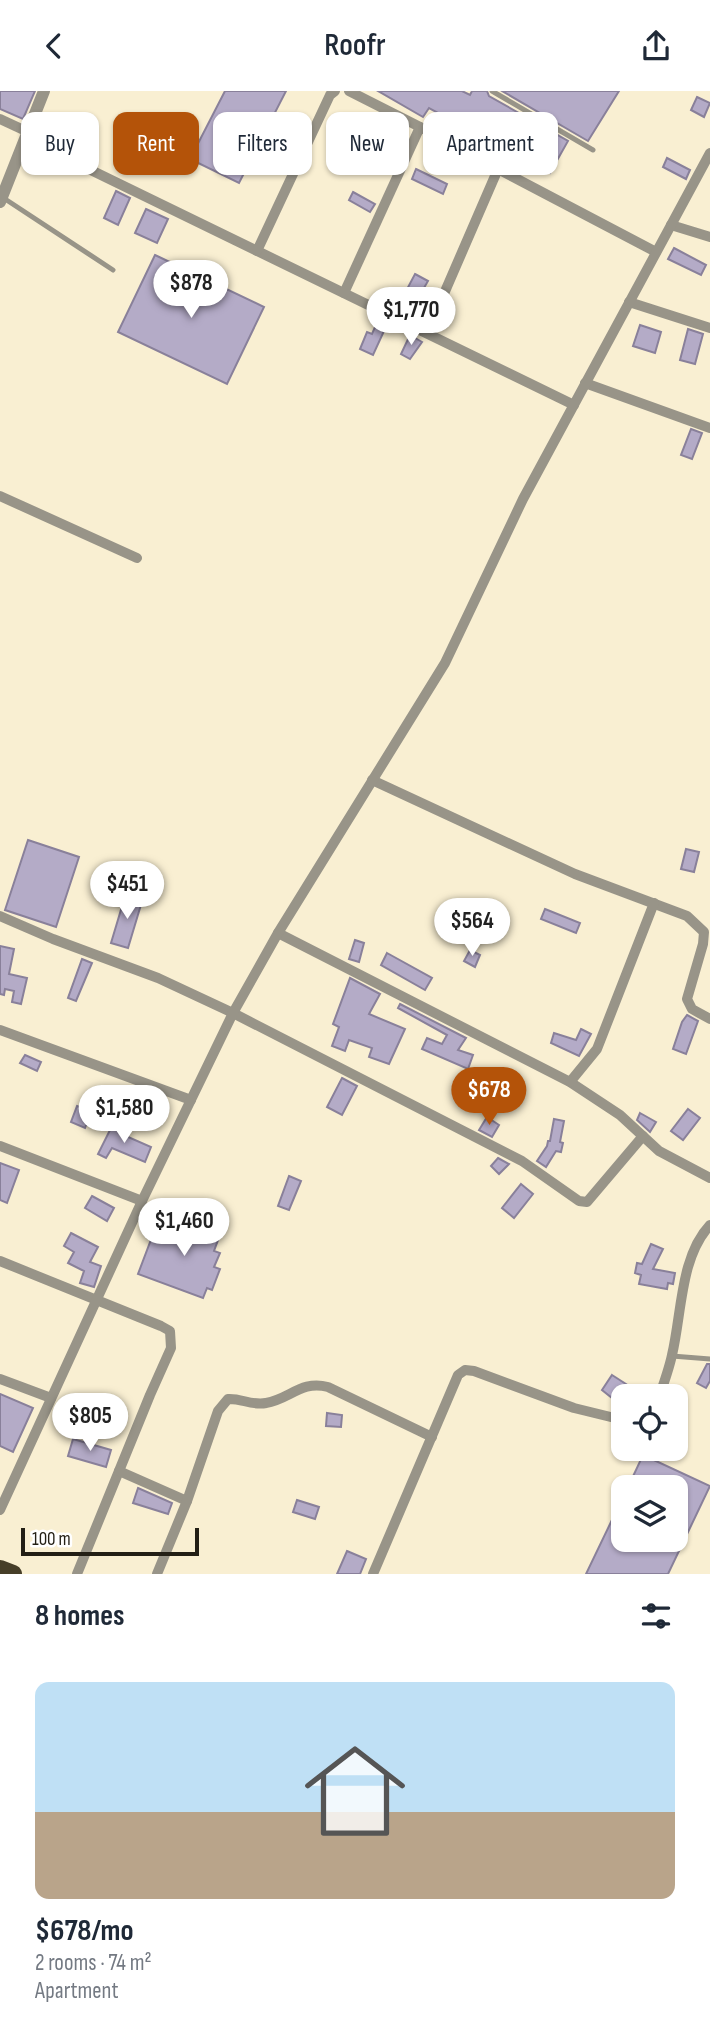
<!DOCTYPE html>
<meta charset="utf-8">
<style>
body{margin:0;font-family:"Sofia Sans Condensed",sans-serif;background:#f6f6f7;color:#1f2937;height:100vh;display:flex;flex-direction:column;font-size:26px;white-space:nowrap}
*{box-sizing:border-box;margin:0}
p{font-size:23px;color:#747a83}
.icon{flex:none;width:38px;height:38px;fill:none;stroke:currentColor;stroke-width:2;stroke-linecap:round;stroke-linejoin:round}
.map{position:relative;height:1483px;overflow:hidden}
.sheet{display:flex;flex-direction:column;background:#fff;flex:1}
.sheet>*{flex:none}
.banner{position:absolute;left:21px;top:21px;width:668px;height:63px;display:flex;gap:14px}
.fabs{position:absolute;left:611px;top:1293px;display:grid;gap:14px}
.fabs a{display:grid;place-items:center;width:77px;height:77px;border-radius:14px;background:#fff;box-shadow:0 2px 5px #0004;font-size:35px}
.scale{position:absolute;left:21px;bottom:18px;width:178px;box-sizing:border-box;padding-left:7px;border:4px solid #231f15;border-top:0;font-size:19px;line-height:24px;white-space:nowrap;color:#231f15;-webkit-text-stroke:5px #fff;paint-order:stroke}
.price{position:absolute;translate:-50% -60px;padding:0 16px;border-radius:24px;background:#fff;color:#222;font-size:23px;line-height:46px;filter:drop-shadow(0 2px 4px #0008)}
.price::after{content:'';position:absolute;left:50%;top:42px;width:21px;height:16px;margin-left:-10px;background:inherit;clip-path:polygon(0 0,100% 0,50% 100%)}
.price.active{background:#b45309;color:#fff}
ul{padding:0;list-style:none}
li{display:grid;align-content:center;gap:14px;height:371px;padding:0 35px}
li span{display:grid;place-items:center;height:217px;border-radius:14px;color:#555}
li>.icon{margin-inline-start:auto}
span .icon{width:126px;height:126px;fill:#fffc;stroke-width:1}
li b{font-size:30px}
h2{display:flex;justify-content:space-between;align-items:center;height:84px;padding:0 35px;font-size:30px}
.chip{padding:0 24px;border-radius:14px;background:#fff;box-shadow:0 2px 5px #0004;font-size:24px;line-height:63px}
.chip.active{background:#b45309;color:#fff}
header{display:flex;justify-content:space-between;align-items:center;height:91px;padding:0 35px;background:#fff;font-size:32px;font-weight:600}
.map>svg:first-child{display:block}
.building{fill:#b4abc7;stroke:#89809a;stroke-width:2}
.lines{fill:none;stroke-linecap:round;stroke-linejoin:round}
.service{stroke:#989488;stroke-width:5}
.minor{stroke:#989488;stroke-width:10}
.tertiary{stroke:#989488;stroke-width:12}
.trunk{stroke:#463e28;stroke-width:18}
</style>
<header><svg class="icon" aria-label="back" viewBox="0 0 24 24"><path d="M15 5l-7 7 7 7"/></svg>Roofr<svg class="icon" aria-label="share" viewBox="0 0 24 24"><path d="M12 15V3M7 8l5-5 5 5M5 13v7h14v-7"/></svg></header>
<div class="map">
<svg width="710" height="1483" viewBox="0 0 710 1483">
<rect width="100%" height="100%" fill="#f9efd2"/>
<g class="building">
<path d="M0 0H35L23 28 0 18Z"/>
<path d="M225 0H286L239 92 190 68Z"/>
<path d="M378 0H462L470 4 472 0H487L489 5 568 50 550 82 429 17 423 26Z"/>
<path d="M502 0H619L588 50Z"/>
<path d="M697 6 710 12 704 26 691 19Z"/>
<path d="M667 67 690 79 686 88 663 76Z"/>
<path d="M416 78 447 93 443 103 412 88Z"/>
<path d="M116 100 130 107 118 134 104 127Z"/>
<path d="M353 101 375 113 370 121 349 109Z"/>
<path d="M146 118 168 128 157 152 135 142Z"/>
<path d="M674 157 706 174 701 184 668 168Z"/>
<path d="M155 164 264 216 227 293 118 241Z"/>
<path d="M415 183 428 190 408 225 396 219Z"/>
<path d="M640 234 661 241 655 262 633 255Z"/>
<path d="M375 236 384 240 373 264 360 258 367 241 372 243Z"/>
<path d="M688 238 703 243 695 273 680 269Z"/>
<path d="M410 244 422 251 410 268 401 263Z"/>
<path d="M691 338 702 342 692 368 681 364Z"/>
<path d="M28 749 79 766 56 836 5 819Z"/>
<path d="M686 758 699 761 694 781 681 778Z"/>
<path d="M126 802 143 807 128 857 111 852Z"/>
<path d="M545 818 580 832 576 842 541 828Z"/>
<path d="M355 849 364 852 359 871 349 868Z"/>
<path d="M0 855 14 858 9 883 27 887 21 913 12 911 14 900 5 898 4 904 0 903Z"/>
<path d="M470 859 480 864 475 876 464 870Z"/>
<path d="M387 862 432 887 425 899 381 874Z"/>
<path d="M82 868 92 872 76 910 68 907Z"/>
<path d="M350 887 380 903 369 923 405 938 389 973 369 966 372 957 349 949 345 960 332 955 339 936 333 933Z"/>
<path d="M400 913 466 947 458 959 473 964 468 978 422 958 427 947 442 953 447 944 398 917Z"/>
<path d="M687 924 698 930 686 963 673 958 682 931Z"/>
<path d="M581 938 591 943 579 965 551 952 554 942 576 949Z"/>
<path d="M25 964 41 971 37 980 20 972Z"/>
<path d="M342 987 357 995 342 1024 327 1016Z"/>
<path d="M77 1015 91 1021 85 1037 71 1031Z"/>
<path d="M688 1018 700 1027 683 1049 671 1040Z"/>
<path d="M640 1022 656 1031 650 1041 637 1029Z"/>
<path d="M487 1026 499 1034 492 1046 479 1039Z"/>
<path d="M554 1028 564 1030 560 1051 563 1052 561 1061 556 1060 546 1076 537 1070 547 1055 548 1050H550Z"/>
<path d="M114 1031 123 1035 119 1042 151 1056 145 1071 112 1057 106 1067 98 1063Z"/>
<path d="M498 1067 509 1073 499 1083 491 1075Z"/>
<path d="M0 1072 19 1079 7 1112 0 1109Z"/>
<path d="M289 1085 301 1090 289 1119 278 1115Z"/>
<path d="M521 1093 533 1103 514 1127 502 1117Z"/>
<path d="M92 1105 114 1117 107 1130 85 1117Z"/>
<path d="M179 1126 221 1141 214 1160 220 1162 214 1176 220 1178 212 1199 207 1197 203 1207 138 1183 155 1138 172 1145Z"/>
<path d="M71 1142 98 1156 90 1171 101 1175 94 1196 80 1192 84 1180 68 1172 74 1161 64 1155Z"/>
<path d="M651 1153 663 1158 653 1178 675 1182 673 1193 668 1192 667 1198 639 1193 641 1184 635 1182 637 1172 642 1173Z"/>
<path d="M707 1273H710V1290L706 1297 697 1292Z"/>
<path d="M612 1284 629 1295 617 1311 602 1299Z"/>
<path d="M0 1303 33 1317 13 1361 0 1355Z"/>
<path d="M327 1322 342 1324 341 1336 326 1335Z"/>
<path d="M73 1348 111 1359 106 1376 68 1365Z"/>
<path d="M643 1364 710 1395 668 1483H586L623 1406V1449H676V1396H628Z"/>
<path d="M138 1397 172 1412 168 1423 133 1412Z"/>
<path d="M297 1409 319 1416 315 1428 293 1421Z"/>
<path d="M347 1460 366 1468 360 1483H337Z"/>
</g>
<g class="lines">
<g class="service">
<path d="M492 0 593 59"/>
<path d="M2 106 113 179"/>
<path d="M672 1265 710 1268"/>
</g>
<g class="minor">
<path d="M349 0 495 74 498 78 656 161"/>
<path d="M0 28 28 41"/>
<path d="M25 47 574 314"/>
<path d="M671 134 710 146"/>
<path d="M257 160 330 4 335 0"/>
<path d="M344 202 420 36"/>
<path d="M629 211 710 237"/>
<path d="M427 242 498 78"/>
<path d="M585 292 710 337"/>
<path d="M0 405 137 467"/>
<path d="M372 689 575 783 687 825 704 841 703 853 687 908 692 918 710 928"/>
<path d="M0 825 53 848 158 887 233 922 522 1070 579 1110 587 1111 643 1045"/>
<path d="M278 842 570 991 620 1024 659 1060 710 1087"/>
<path d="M0 939 191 1009"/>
<path d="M570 991 597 958 654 812"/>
<path d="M0 1055 142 1110"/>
<path d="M0 1170 161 1235 170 1240 171 1257 150 1304 77 1483"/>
<path d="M0 1288 51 1307"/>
<path d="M659 1306C664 1292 669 1278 672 1264 682 1222 680 1166 710 1134"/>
<path d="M119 1380 187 1410"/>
<path d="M0 1419 142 1110 233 922 278 842 445 572 523 408 710 62"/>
<path d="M157 1483 187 1410 218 1320 228 1308C241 1307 252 1315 266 1312 290 1308 301 1289 328 1296L432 1346"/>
<path d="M373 1483 458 1284 465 1279 474 1280 574 1317 623 1329"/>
</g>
<path class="tertiary" d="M0 111 44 0"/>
<path class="trunk" d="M0 1478 13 1483"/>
</g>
</svg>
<div class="fabs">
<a><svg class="icon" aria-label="locate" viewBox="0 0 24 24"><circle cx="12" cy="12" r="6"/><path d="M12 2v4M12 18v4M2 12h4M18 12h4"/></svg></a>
<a><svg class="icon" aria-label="layers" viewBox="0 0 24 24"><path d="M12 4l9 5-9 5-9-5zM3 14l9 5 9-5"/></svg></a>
</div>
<div class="scale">100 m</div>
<b class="price" style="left:191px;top:229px">$878</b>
<b class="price" style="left:411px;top:256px">$1,770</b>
<b class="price" style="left:127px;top:830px">$451</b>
<b class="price" style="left:472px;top:867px">$564</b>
<b class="price active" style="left:489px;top:1036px">$678</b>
<b class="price" style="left:124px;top:1054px">$1,580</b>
<b class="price" style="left:184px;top:1167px">$1,460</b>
<b class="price" style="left:90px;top:1362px">$805</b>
<div class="banner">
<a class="chip">Buy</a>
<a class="chip active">Rent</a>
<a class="chip">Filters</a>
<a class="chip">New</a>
<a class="chip">Apartment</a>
</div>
</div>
<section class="sheet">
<h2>8 homes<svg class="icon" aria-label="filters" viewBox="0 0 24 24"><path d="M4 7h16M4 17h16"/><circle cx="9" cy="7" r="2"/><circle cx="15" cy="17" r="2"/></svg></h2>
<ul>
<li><span style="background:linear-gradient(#bfe0f5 60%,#b9a48a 0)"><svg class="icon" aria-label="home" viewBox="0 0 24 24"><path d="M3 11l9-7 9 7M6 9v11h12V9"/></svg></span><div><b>$678/mo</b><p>2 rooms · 74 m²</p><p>Apartment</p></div></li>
</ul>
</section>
